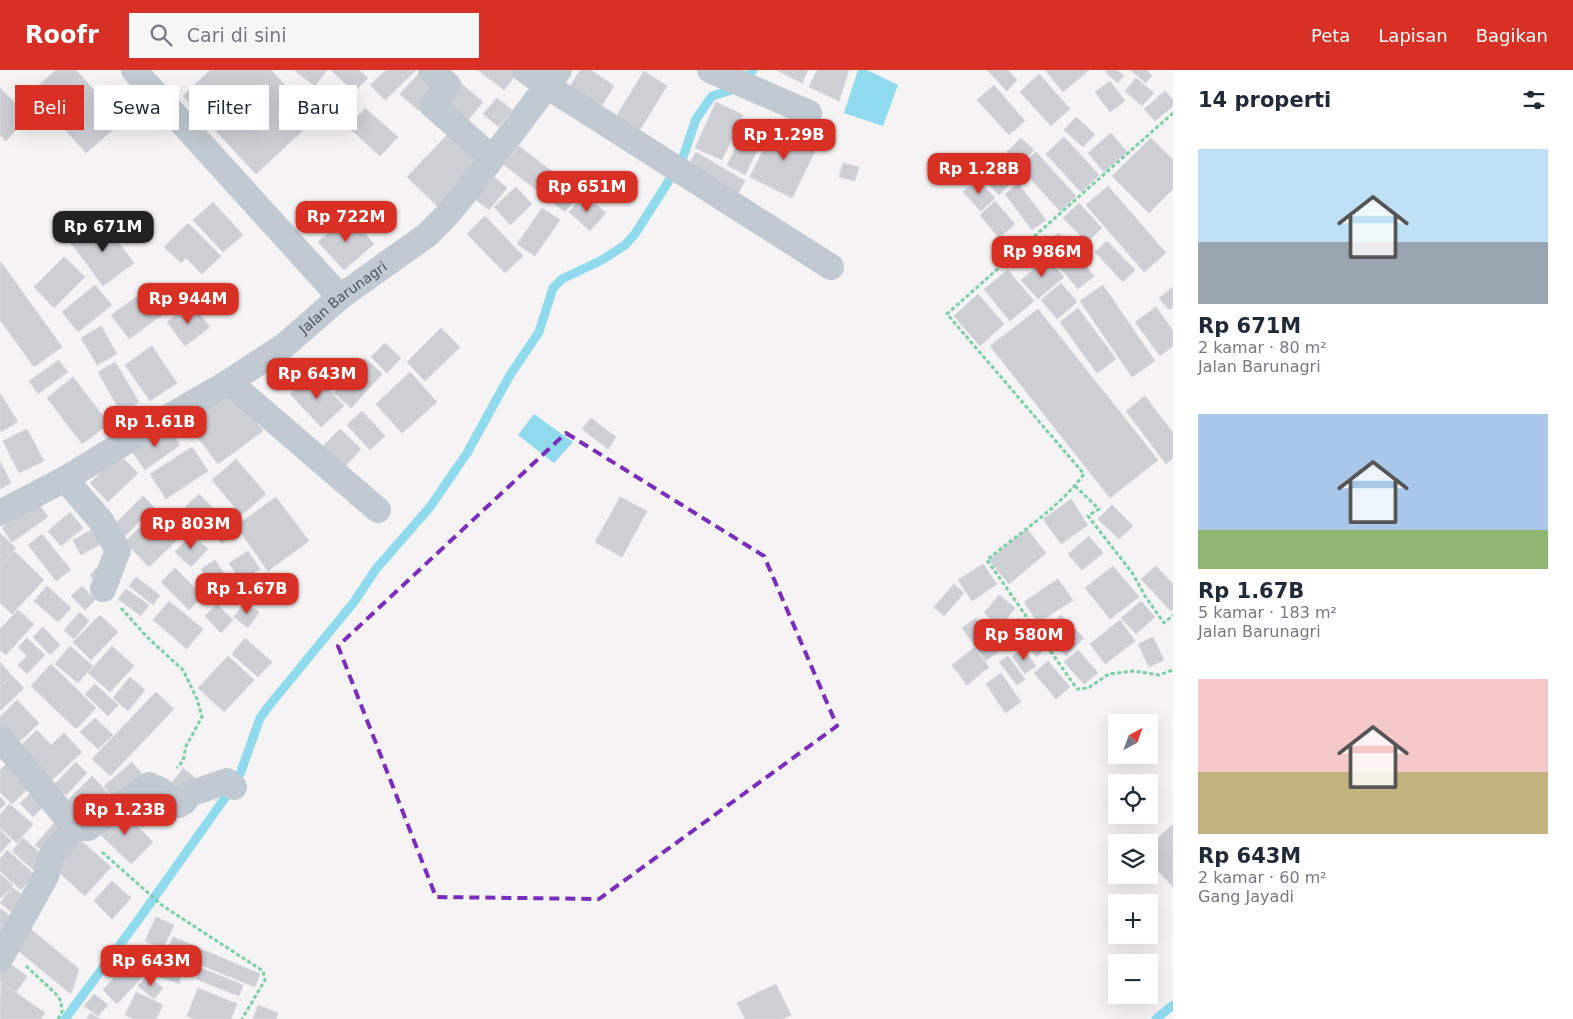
<!DOCTYPE html>
<html lang="id">
<meta charset="utf-8">
<style>
body{margin:0;font-family:"DejaVu Sans",sans-serif;background:#f6f6f7;color:#1f2937;height:100vh;display:flex;flex-direction:column;font-size:19px;white-space:nowrap}
*{box-sizing:border-box;margin:0}
p{font-size:16px;color:#747a83}
.icon{flex:none;width:28px;height:28px;fill:none;stroke:currentColor;stroke-width:2;stroke-linecap:round;stroke-linejoin:round}
.map{position:relative;flex:1;overflow:hidden}
.details{display:flex;flex-direction:column;background:#fff;width:400px}
.details>*{flex:none}
.top-card{position:absolute;left:15px;top:15px;width:475px;height:45px;display:flex;gap:10px}
.needle{width:32px;rotate:41deg}
.fabs{position:absolute;left:1108px;top:644px;display:grid;gap:10px}
.fabs a{display:grid;place-items:center;width:50px;height:50px;border-radius:0px;background:#fff;box-shadow:0 5px 20px #0002;font-size:25px}
.price{position:absolute;translate:-50% -42px;padding:0 11px;border-radius:10px;background:#d93025;color:#fff;font-size:16px;line-height:32px;filter:drop-shadow(0 1px 2px #0008)}
.price::after{content:'';position:absolute;left:50%;top:30px;width:15px;height:11px;margin-left:-8px;background:inherit;clip-path:polygon(0 0,100% 0,50% 100%)}
.price.current{background:#222;color:#fff}
ul{padding:0;list-style:none}
li{display:grid;align-content:center;gap:10px;height:265px;padding:0 25px}
li span{display:grid;place-items:center;height:155px;border-radius:0px;color:#555}
li>.icon{margin-inline-start:auto}
span .icon{width:90px;height:90px;fill:#fffc;stroke-width:1}
li b{font-size:21px}
h2{display:flex;justify-content:space-between;align-items:center;height:60px;padding:0 25px;font-size:21px}
.tag{padding:0 18px;border-radius:0px;background:#fff;box-shadow:0 5px 20px #0002;font-size:18px;line-height:45px}
.tag.current{background:#d93025;color:#fff}
header{display:flex;align-items:center;gap:30px;box-sizing:border-box;height:70px;padding:0 25px;background:#d93025;color:#fff}
header strong{font-size:24px}
nav{display:flex;gap:28px;margin-inline-start:auto;font-size:18px}
.search{width:350px;height:45px;background:#f6f6f7;display:flex;align-items:center;gap:12px;box-sizing:border-box;padding:0 18px;border-radius:0px;color:#747a83;font-size:19px}
main{display:flex;flex:1;min-height:0}
.map>svg:first-child{display:block}
.water{fill:#90daee}
.lines{fill:none;stroke-linecap:round;stroke-linejoin:round}
.stream{stroke:#90daee;stroke-width:9}
.building{fill:#cdcfd5;stroke:#d7d9de}
.path{stroke:#7ad0a6;stroke-width:3;stroke-dasharray:4 2.5;stroke-linecap:butt}
.minor{stroke:#c1cad2;stroke-width:26}
.marked{fill:none;stroke:#7b2cbf;stroke-width:4;stroke-dasharray:10 6;stroke-linejoin:round}
.labels{text-anchor:middle;stroke-width:4;stroke-linejoin:round;paint-order:stroke}
.street-label{font-size:14px;fill:#4a5661;stroke:#fff}
</style>
<header>
<strong>Roofr</strong>
<div class="search"><svg class="icon" aria-label="search" viewBox="0 0 24 24"><circle cx="10" cy="10" r="6"/><path d="M15 15l6 6"/></svg>Cari di sini</div>
<nav><a>Peta</a><a>Lapisan</a><a>Bagikan</a></nav>
</header>
<main>
<div class="map">
<svg width="1173" height="949" viewBox="0 0 1173 949">
<rect width="100%" height="100%" fill="#f5f3f3"/>
<g class="water">
<path d="M858 0H867L898 15 883 56 844 43Z"/>
<path d="M534 344 573 372 554 393 518 365Z"/>
</g>
<g class="lines">
<g class="stream">
<path d="M65 949 139 849 227 725 240 704 260 648 268 637 354 532 376 499 430 437 467 383 510 305 539 262 553 218 562 209 602 190 625 175 635 164 682 90 696 49 712 26 738 18 753 0"/>
<path d="M1156 949 1173 935"/>
</g>
</g>
<g class="building">
<path d="M56 0H76L122 52 86 83 31 22Z"/>
<path d="M210 0H271L316 48 256 104 183 26Z"/>
<path d="M296 0H327L315 16 295 1Z"/>
<path d="M331 0H359L368 8 354 22Z"/>
<path d="M386 0H416L385 30 370 15Z"/>
<path d="M422 0 440 17 419 41 400 24Z"/>
<path d="M478 0H520L504 20Z"/>
<path d="M580 0H591L614 16 599 40 568 20Z"/>
<path d="M776 0H808L802 13Z"/>
<path d="M817 0H849L839 31 809 17Z"/>
<path d="M987 0H1008L1017 10 1007 21Z"/>
<path d="M1045 0H1089L1063 22Z"/>
<path d="M1107 0H1117L1124 6 1118 13 1105 2Z"/>
<path d="M1130 0H1146L1152 5 1146 13Z"/>
<path d="M644 1 667 16 634 69 611 55Z"/>
<path d="M1039 4 1070 39 1051 56 1020 22Z"/>
<path d="M1136 8 1154 23 1142 36 1125 21Z"/>
<path d="M457 10 483 32 463 56 437 34Z"/>
<path d="M1110 11 1125 31 1110 42 1095 22Z"/>
<path d="M994 15 1025 51 1009 65 977 30Z"/>
<path d="M0 18 29 46 6 71 0 65Z"/>
<path d="M1165 21 1173 30V36L1155 51 1144 39Z"/>
<path d="M497 28 512 40 499 57 483 44Z"/>
<path d="M716 32 743 45 722 90 695 78Z"/>
<path d="M365 38 398 67 380 86 348 57Z"/>
<path d="M1076 47 1095 64 1083 77 1064 60Z"/>
<path d="M750 50 768 59 745 105 727 95Z"/>
<path d="M776 54 818 75 792 128 750 107Z"/>
<path d="M449 63 479 92 437 136 407 107Z"/>
<path d="M1111 63 1127 82 1104 102 1088 83Z"/>
<path d="M1064 67 1099 105 1081 122 1046 84Z"/>
<path d="M1021 68 1034 80 1016 98 1003 86Z"/>
<path d="M1151 68 1173 90V119L1149 143 1112 106Z"/>
<path d="M519 76 580 123 565 142 504 95Z"/>
<path d="M696 82 745 111 735 129 686 100Z"/>
<path d="M1036 82 1076 126 1060 141 1019 96Z"/>
<path d="M990 83 1015 109 999 125 974 99Z"/>
<path d="M843 93 859 97 855 111 839 107Z"/>
<path d="M494 107 507 118 489 140 475 129Z"/>
<path d="M977 109 995 128 981 141 963 122Z"/>
<path d="M1018 113 1046 150 1032 160 1005 124Z"/>
<path d="M1108 116 1166 183 1144 202 1086 135Z"/>
<path d="M516 117 532 134 510 155 494 137Z"/>
<path d="M584 124 606 143 590 161 569 142Z"/>
<path d="M995 131 1015 154 999 168 980 145Z"/>
<path d="M213 132 243 165 223 182 193 150Z"/>
<path d="M1079 133 1102 158 1087 172 1063 148Z"/>
<path d="M542 138 560 150 535 186 517 174Z"/>
<path d="M349 145 374 174 344 200 318 172Z"/>
<path d="M485 146 523 186 505 203 467 164Z"/>
<path d="M102 151 134 193 103 216 71 173Z"/>
<path d="M188 153 221 186 202 204 186 188 181 193 164 177Z"/>
<path d="M1059 163 1094 206 1078 219 1042 176Z"/>
<path d="M1107 171 1135 200 1123 212 1095 182Z"/>
<path d="M64 187 85 207 54 238 34 217Z"/>
<path d="M1047 188 1064 207 1038 229 1021 210Z"/>
<path d="M1 192 62 277 34 297 0 250V193Z"/>
<path d="M1008 200 1034 231 1010 251 984 219Z"/>
<path d="M156 213 173 237 129 269 111 245Z"/>
<path d="M1061 213 1077 232 1057 249 1041 230Z"/>
<path d="M95 215 112 235 78 262 62 242Z"/>
<path d="M1103 215 1155 291 1132 307 1080 231Z"/>
<path d="M1173 217V237L1169 240 1159 228Z"/>
<path d="M978 224 1004 254 980 276 954 246Z"/>
<path d="M191 233 210 257 185 276 167 252Z"/>
<path d="M1156 237 1173 261V276L1160 286 1135 252Z"/>
<path d="M1078 238 1116 289 1097 303 1060 252Z"/>
<path d="M1038 239 1158 390 1110 428 990 276Z"/>
<path d="M101 256 117 284 97 295 81 268Z"/>
<path d="M441 258 460 277 425 311 407 292Z"/>
<path d="M385 273 401 288 387 303 371 287Z"/>
<path d="M152 276 177 313 150 331 125 295Z"/>
<path d="M365 288 382 304 351 338 334 323Z"/>
<path d="M59 290 68 302 38 324 29 311Z"/>
<path d="M115 292 139 332 121 343 98 302Z"/>
<path d="M410 302 437 332 402 363 376 334Z"/>
<path d="M313 303 344 336 321 357 290 324Z"/>
<path d="M73 307 109 354 82 374 47 328Z"/>
<path d="M231 318 263 361 218 394 186 352Z"/>
<path d="M0 323 18 352 1 362 0 361Z"/>
<path d="M1145 326 1173 363V388L1166 394 1126 341Z"/>
<path d="M362 341 385 366 370 380 347 355Z"/>
<path d="M591 348 616 367 608 379 582 359Z"/>
<path d="M166 356 180 375 145 400 131 380Z"/>
<path d="M27 359 44 391 19 403 3 371Z"/>
<path d="M340 359 361 379 342 400 320 379Z"/>
<path d="M192 377 208 401 166 429 150 404Z"/>
<path d="M120 385 138 403 108 432 90 413Z"/>
<path d="M236 389 266 424 241 445 212 410Z"/>
<path d="M0 391 11 413 0 419Z"/>
<path d="M199 424 235 461 222 474 185 437Z"/>
<path d="M143 426 154 437 122 469 111 458Z"/>
<path d="M276 427 309 471 268 501 236 456Z"/>
<path d="M620 427 647 441 622 487 595 472Z"/>
<path d="M1071 429 1088 455 1061 474 1043 449Z"/>
<path d="M38 433 48 447 12 472 2 458Z"/>
<path d="M1112 435 1133 456 1119 469 1098 449Z"/>
<path d="M70 442 83 458 61 476 48 461Z"/>
<path d="M151 446 176 471 149 497 125 472Z"/>
<path d="M95 458 103 473 81 485 73 470Z"/>
<path d="M1027 459 1046 483 1009 514 989 490Z"/>
<path d="M0 463 16 478 0 496Z"/>
<path d="M42 464 71 500 56 511 28 475Z"/>
<path d="M191 464 208 479 191 497 175 482Z"/>
<path d="M1089 466 1103 483 1082 500 1068 484Z"/>
<path d="M14 481 44 510 12 544 0 533V497Z"/>
<path d="M248 481 260 499 241 511 229 493Z"/>
<path d="M215 490 225 505 211 514 201 499Z"/>
<path d="M983 494 997 514 972 531 958 510Z"/>
<path d="M1113 496 1139 527 1110 549 1085 518Z"/>
<path d="M1156 496 1173 514V538L1171 541 1141 509Z"/>
<path d="M96 498 105 505 99 513 90 506Z"/>
<path d="M175 498 203 526 189 540 161 512Z"/>
<path d="M136 507 160 525 153 535 129 516Z"/>
<path d="M1058 509 1073 530 1038 553 1024 532Z"/>
<path d="M954 514 964 523 944 546 934 537Z"/>
<path d="M47 516 71 538 58 552 34 531Z"/>
<path d="M82 516 95 530 85 540 71 526Z"/>
<path d="M126 519 149 535 141 546 118 529Z"/>
<path d="M999 525 1015 538 1000 557 984 543Z"/>
<path d="M169 531 203 559 187 579 153 550Z"/>
<path d="M1141 531 1155 547 1136 564 1121 548Z"/>
<path d="M245 532 259 542 248 558 234 547Z"/>
<path d="M217 534 233 550 221 563 205 546Z"/>
<path d="M18 540 34 554 6 585 0 580V559Z"/>
<path d="M80 542 89 551 74 569 64 560Z"/>
<path d="M100 545 118 562 91 590 73 572Z"/>
<path d="M1061 545 1084 568 1066 586 1042 563Z"/>
<path d="M976 548 999 581 986 591 962 558Z"/>
<path d="M1018 548 1034 562 1023 575 1007 561Z"/>
<path d="M1120 550 1135 571 1105 594 1090 574Z"/>
<path d="M43 557 60 575 50 585 33 567Z"/>
<path d="M1153 567 1164 590 1149 597 1138 574Z"/>
<path d="M27 568 45 585 27 604 18 595 27 586 18 577Z"/>
<path d="M245 568 272 592 258 607 232 584Z"/>
<path d="M1037 568 1046 577 1037 587 1027 577Z"/>
<path d="M70 576 93 596 78 613 55 594Z"/>
<path d="M112 576 134 596 110 622 88 603Z"/>
<path d="M974 578 989 597 967 615 952 595Z"/>
<path d="M1023 578 1036 596 1025 604 1012 586Z"/>
<path d="M1078 580 1098 603 1084 614 1064 592Z"/>
<path d="M228 586 254 610 224 642 198 618Z"/>
<path d="M1008 586 1025 609 1017 615 999 592Z"/>
<path d="M1048 591 1070 617 1056 629 1034 603Z"/>
<path d="M0 592 12 606 0 617Z"/>
<path d="M51 594 96 638 76 659 31 616Z"/>
<path d="M1001 603 1021 632 1005 643 986 614Z"/>
<path d="M12 606 24 618 0 641V617Z"/>
<path d="M130 607 145 620 128 641 113 628Z"/>
<path d="M95 614 118 635 108 646 85 624Z"/>
<path d="M156 622 174 639 110 706 92 689Z"/>
<path d="M17 630 39 653 15 676 0 659V647Z"/>
<path d="M95 648 113 665 98 679 80 662Z"/>
<path d="M37 660 51 675 64 663 82 682 50 712 18 678Z"/>
<path d="M12 689 34 713 12 734 0 722V700Z"/>
<path d="M76 692 87 703 66 725 54 715Z"/>
<path d="M132 692 147 710 118 734 104 716Z"/>
<path d="M183 698 198 710 182 731 167 719Z"/>
<path d="M92 706 109 724 82 749 66 732Z"/>
<path d="M38 717 50 730 33 747 20 733Z"/>
<path d="M154 720 166 736 152 746 140 730Z"/>
<path d="M0 727 6 733 0 739Z"/>
<path d="M135 731 152 749 142 758 125 740Z"/>
<path d="M9 734 33 754 17 773 0 758V745Z"/>
<path d="M119 738 153 772 131 794 97 761Z"/>
<path d="M54 753 65 763 46 784 35 775Z"/>
<path d="M1173 754V817L1149 791V776Z"/>
<path d="M0 760 11 771 0 783Z"/>
<path d="M23 768 48 790 37 803 12 781Z"/>
<path d="M78 768 111 797 85 826 52 796Z"/>
<path d="M7 780 34 804 21 820 0 801V789Z"/>
<path d="M0 804 13 815 1 828 0 827Z"/>
<path d="M112 811 131 828 112 849 94 831Z"/>
<path d="M12 817 26 828 18 847 0 833Z"/>
<path d="M0 838 17 852 0 873Z"/>
<path d="M156 847 174 855 163 879 145 871Z"/>
<path d="M27 856 79 899 71 924 11 875Z"/>
<path d="M173 867 260 904 255 917 167 881Z"/>
<path d="M144 879 162 894 154 906 135 891Z"/>
<path d="M6 891 27 906 16 922 0 911V899Z"/>
<path d="M127 893 142 907 117 934 103 920Z"/>
<path d="M164 896 180 902V914L160 907Z"/>
<path d="M201 898 243 915 239 926 196 909Z"/>
<path d="M147 905 163 918 154 929 138 916Z"/>
<path d="M1 912 45 943 41 949H2L0 948Z"/>
<path d="M776 914 791 945 782 949H745L737 933Z"/>
<path d="M198 918 237 934 231 949H194L187 946Z"/>
<path d="M136 922 163 935 156 949H134L125 945Z"/>
<path d="M94 924 108 935 98 946 84 936Z"/>
<path d="M258 935 278 943 276 949H253Z"/>
<path d="M90 943 100 949H87Z"/>
</g>
<g class="lines">
<g class="path">
<path d="M1173 43 947 244 1084 404C1060 437 1018 464 987 490L1077 619 1088 618 1109 604 1134 601 1159 605 1173 600"/>
<path d="M1075 416 1099 439 1088 446 1133 504 1145 526 1164 553 1173 545"/>
<path d="M121 538 147 567 183 600 197 629 202 647 186 676 183 691 177 698"/>
<path d="M102 782 163 836 263 901 265 910 242 949"/>
<path d="M26 896 55 923 61 931 62 942 58 949"/>
</g>
<g class="minor">
<path d="M134 0 340 227"/>
<path d="M431 0 448 15 432 35 492 88"/>
<path d="M525 0 547 16 831 197"/>
<path d="M710 0 809 43"/>
<path d="M229 312 378 440"/>
<path d="M65 409 101 451 118 480 103 519"/>
<path id="s1" d="M0 443 65 409 127 371 229 312 284 276 340 227 427 165 446 146 466 122 514 60 559 0"/>
<path d="M0 668 75 758"/>
<path d="M0 889 46 806 52 784 75 758H88L149 715 160 720 179 735 184 732 190 724 227 711 234 717"/>
</g>
</g>
<path class="marked" d="M566 363 764 486 837 656 599 829 436 827 338 576Z"/>
<g class="labels">
<g class="street-label">
<text dy="5" stroke="none"><textPath href="#s1" startOffset="406">Jalan Barunagri</textPath></text>
</g>
</g>
</svg>
<div class="fabs">
<a><svg class="needle" viewBox="-14 -14 28 28"><path d="M0-13l5 13h-10z" fill="#e53935"/><path d="M0 13l5-13h-10z" fill="#747a83"/></svg></a>
<a><svg class="icon" aria-label="locate" viewBox="0 0 24 24"><circle cx="12" cy="12" r="6"/><path d="M12 2v4M12 18v4M2 12h4M18 12h4"/></svg></a>
<a><svg class="icon" aria-label="layers" viewBox="0 0 24 24"><path d="M12 4l9 5-9 5-9-5zM3 14l9 5 9-5"/></svg></a>
<a>+</a>
<a>−</a>
</div>
<b class="price" style="left:784px;top:91px">Rp 1.29B</b>
<b class="price" style="left:979px;top:125px">Rp 1.28B</b>
<b class="price" style="left:587px;top:143px">Rp 651M</b>
<b class="price" style="left:346px;top:173px">Rp 722M</b>
<b class="price current" style="left:103px;top:183px">Rp 671M</b>
<b class="price" style="left:1042px;top:208px">Rp 986M</b>
<b class="price" style="left:188px;top:255px">Rp 944M</b>
<b class="price" style="left:317px;top:330px">Rp 643M</b>
<b class="price" style="left:155px;top:378px">Rp 1.61B</b>
<b class="price" style="left:191px;top:480px">Rp 803M</b>
<b class="price" style="left:247px;top:545px">Rp 1.67B</b>
<b class="price" style="left:1024px;top:591px">Rp 580M</b>
<b class="price" style="left:125px;top:766px">Rp 1.23B</b>
<b class="price" style="left:151px;top:917px">Rp 643M</b>
<div class="top-card">
<a class="tag current">Beli</a>
<a class="tag">Sewa</a>
<a class="tag">Filter</a>
<a class="tag">Baru</a>
</div>
</div>
<section class="details">
<h2>14 properti<svg class="icon" aria-label="filters" viewBox="0 0 24 24"><path d="M4 7h16M4 17h16"/><circle cx="9" cy="7" r="2"/><circle cx="15" cy="17" r="2"/></svg></h2>
<ul>
<li><span style="background:linear-gradient(#bfe0f5 60%,#9aa5b1 0)"><svg class="icon" aria-label="home" viewBox="0 0 24 24"><path d="M3 11l9-7 9 7M6 9v11h12V9"/></svg></span><div><b>Rp 671M</b><p>2 kamar · 80 m²</p><p>Jalan Barunagri</p></div></li>
<li><span style="background:linear-gradient(#a9c7e8 75%,#8fb573 0)"><svg class="icon" aria-label="home" viewBox="0 0 24 24"><path d="M3 11l9-7 9 7M6 9v11h12V9"/></svg></span><div><b>Rp 1.67B</b><p>5 kamar · 183 m²</p><p>Jalan Barunagri</p></div></li>
<li><span style="background:linear-gradient(#f6c9c9 60%,#c2b280 0)"><svg class="icon" aria-label="home" viewBox="0 0 24 24"><path d="M3 11l9-7 9 7M6 9v11h12V9"/></svg></span><div><b>Rp 643M</b><p>2 kamar · 60 m²</p><p>Gang Jayadi</p></div></li>
</ul>
</section>
</main>
